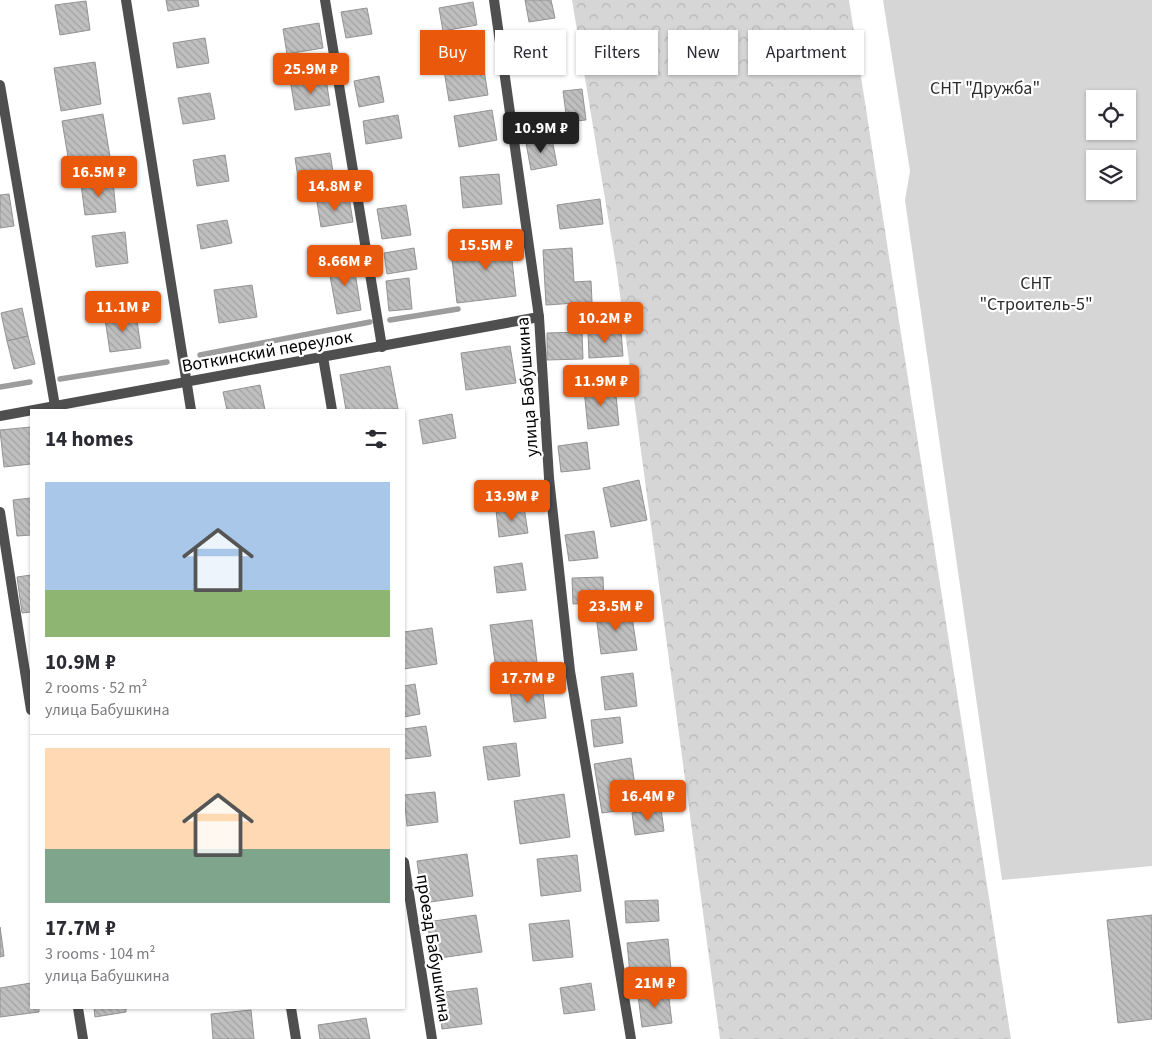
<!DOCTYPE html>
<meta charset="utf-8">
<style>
body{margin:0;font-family:"Source Sans 3",sans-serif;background:#f2f2f3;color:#2b2b33;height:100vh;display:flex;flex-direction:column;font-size:19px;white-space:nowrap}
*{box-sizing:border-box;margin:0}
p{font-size:16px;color:#7c7c81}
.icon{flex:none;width:28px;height:28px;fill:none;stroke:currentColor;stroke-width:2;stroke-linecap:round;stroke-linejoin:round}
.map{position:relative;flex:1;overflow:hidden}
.sheet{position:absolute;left:30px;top:409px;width:375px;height:600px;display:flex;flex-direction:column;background:#fff;border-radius:0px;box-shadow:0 1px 4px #0004}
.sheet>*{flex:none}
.hud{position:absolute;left:420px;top:30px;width:475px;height:45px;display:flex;gap:10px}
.controls{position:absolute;left:1086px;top:90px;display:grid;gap:10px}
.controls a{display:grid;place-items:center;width:50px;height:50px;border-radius:0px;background:#fff;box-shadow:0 1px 4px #0004;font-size:25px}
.price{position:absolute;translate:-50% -42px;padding:0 11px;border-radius:5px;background:#ea580c;color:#fff;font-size:16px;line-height:32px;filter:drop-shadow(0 1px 2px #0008)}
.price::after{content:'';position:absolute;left:50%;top:30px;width:15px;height:11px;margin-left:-8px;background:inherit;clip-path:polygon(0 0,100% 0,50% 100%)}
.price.active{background:#222;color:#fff}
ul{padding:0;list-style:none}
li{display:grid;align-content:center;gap:10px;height:265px;padding:0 15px}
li+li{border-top:1px solid #e1e1e2}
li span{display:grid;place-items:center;height:155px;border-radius:0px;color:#555}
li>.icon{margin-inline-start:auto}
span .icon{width:90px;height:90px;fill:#fffc;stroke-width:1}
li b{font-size:21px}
h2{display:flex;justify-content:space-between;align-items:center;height:60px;padding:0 15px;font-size:21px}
.pill{padding:0 18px;border-radius:0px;background:#fff;box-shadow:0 1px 4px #0004;font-size:18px;line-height:45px}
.pill.active{background:#ea580c;color:#fff}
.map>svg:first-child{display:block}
.forest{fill:url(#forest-crowns)}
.green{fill:#d6d6d6;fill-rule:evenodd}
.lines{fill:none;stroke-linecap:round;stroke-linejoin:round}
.stream{stroke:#9d9d9d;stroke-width:5.5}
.building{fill:url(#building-back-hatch);stroke:#939393}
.street{stroke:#4f4f4f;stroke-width:10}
.labels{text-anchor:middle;stroke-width:4.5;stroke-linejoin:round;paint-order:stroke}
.park-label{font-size:18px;fill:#2d2d2d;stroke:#fff}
.street-label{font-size:18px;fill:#000;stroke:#fff}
</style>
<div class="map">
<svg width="1152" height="1039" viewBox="0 0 1152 1039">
<defs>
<pattern id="forest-crowns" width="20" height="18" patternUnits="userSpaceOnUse" patternTransform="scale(1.25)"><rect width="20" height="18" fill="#d6d6d6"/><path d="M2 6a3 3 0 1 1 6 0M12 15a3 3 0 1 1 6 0" fill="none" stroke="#b6b6b6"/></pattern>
<pattern id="building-back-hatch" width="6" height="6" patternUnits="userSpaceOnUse" patternTransform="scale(1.25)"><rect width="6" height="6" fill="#bfbfbf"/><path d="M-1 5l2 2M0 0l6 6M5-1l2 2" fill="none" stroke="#a2a2a2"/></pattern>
</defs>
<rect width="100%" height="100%" fill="#fff"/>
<path class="forest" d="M572 0H849L1011 1039H720L616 265Z"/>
<path class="green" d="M883 0H1152V866L1002 880 905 200 910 171ZM1095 99H1128V131H1095ZM1095 159H1128V191H1095Z"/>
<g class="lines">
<g class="stream">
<path d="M390 320 458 309"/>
<path d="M200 355 370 322"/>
<path d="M60 379 167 362"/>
<path d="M0 387 30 382"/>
</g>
</g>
<g class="building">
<path d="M166 0H198L199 6 168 11Z"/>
<path d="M525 0H551L555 18 529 22Z"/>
<path d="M86 1 90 30 60 35 55 5Z"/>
<path d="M473 2 477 25 443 31 439 8Z"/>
<path d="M367 8 372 34 346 38 341 12Z"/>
<path d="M319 23 323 48 287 54 283 29Z"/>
<path d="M205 38 209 63 177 68 173 43Z"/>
<path d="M535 40 540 63 510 68 506 45Z"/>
<path d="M482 57 488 95 449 101 443 64Z"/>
<path d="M95 62 101 104 61 111 54 68Z"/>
<path d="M379 76 384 102 359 107 354 81Z"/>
<path d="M326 79 330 105 295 110 291 85Z"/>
<path d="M582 89 586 120 567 122 563 91Z"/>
<path d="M210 93 215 119 183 124 178 98Z"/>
<path d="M492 110 497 140 459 147 454 116Z"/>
<path d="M103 114 110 157 69 163 62 121Z"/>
<path d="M398 115 402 138 366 144 363 121Z"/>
<path d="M552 139 557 165 531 170 526 143Z"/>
<path d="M330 153 334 178 299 184 295 158Z"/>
<path d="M225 155 229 181 197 186 193 160Z"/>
<path d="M499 174 502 204 463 208 460 177Z"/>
<path d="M113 181 116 212 85 215 81 184Z"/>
<path d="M9 194 14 226 0 228V195Z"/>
<path d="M349 197 353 222 321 227 317 202Z"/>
<path d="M600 199 603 224 560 229 557 205Z"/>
<path d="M406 205 411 235 382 239 377 209Z"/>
<path d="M227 220 232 243 201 249 197 225Z"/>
<path d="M125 232 128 263 96 267 92 236Z"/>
<path d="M509 233 516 296 457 303 452 259 481 256 479 236Z"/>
<path d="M414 248 417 269 387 274 384 253Z"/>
<path d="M572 248 574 282 591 281 592 302 546 305 543 250Z"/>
<path d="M353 260 361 310 337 314 328 265Z"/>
<path d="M409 278 412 309 389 311 386 281Z"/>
<path d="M252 285 257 317 219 323 214 290Z"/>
<path d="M22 308 28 336 7 341 1 313Z"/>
<path d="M136 314 141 348 110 352 105 319Z"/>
<path d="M621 331 623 356 589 358 588 332Z"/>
<path d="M582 332 583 359 547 360V333Z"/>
<path d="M28 336 35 364 14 369 7 341Z"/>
<path d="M510 346 516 383 466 390 461 353Z"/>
<path d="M390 366 398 409 346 410 340 375Z"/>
<path d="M260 385 265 410H227L223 392Z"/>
<path d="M615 386 619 425 588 429 584 389Z"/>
<path d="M452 414 456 438 423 444 419 420Z"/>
<path d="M31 427V464L4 467 0 430Z"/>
<path d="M587 442 590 469 561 472 558 446Z"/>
<path d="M639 480 647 520 611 527 603 488Z"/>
<path d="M31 498V535L17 536 13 500Z"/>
<path d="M524 507 528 533 499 537 496 510Z"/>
<path d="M594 531 598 558 569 561 565 535Z"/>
<path d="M522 563 526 590 497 593 494 567Z"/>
<path d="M31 575V612L22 613 17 577Z"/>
<path d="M603 577 604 602 573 604 572 578Z"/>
<path d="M631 610 637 650 601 654 596 615Z"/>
<path d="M532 620 539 680 498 684 490 625Z"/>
<path d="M432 628 437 664 404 669V632Z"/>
<path d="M633 673 637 706 605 710 601 677Z"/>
<path d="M415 684 420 714 404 717V686Z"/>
<path d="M542 685 546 718 514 722 510 689Z"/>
<path d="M620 717 623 743 594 747 591 720Z"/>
<path d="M426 726 431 756 404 759V729Z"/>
<path d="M516 743 520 776 488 780 483 747Z"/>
<path d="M631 758 638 808 602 813 594 764Z"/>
<path d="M435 792 438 822 407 826 404 795Z"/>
<path d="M564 794 570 837 520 844 514 801Z"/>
<path d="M661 809 664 831 635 835 632 813Z"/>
<path d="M467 854 473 896 423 903 417 861Z"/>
<path d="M577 855 581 891 541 896 537 859Z"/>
<path d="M658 900 659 921 626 923 625 901Z"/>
<path d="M476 915 482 952 433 959 427 922Z"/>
<path d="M1152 915V1019L1118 1023 1107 920Z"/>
<path d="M569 920 573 957 533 961 529 924Z"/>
<path d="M0 927 4 956 0 957Z"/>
<path d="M668 939 672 979 631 984 627 943Z"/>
<path d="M31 983V1008H39V1012L0 1017V988Z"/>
<path d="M591 983 595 1010 564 1014 560 988Z"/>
<path d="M477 988 482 1024 442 1029 437 993Z"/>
<path d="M668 991 672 1023 642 1027 638 995Z"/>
<path d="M94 1008H126V1012L95 1017Z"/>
<path d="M251 1010 254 1039H213L211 1014Z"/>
<path d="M366 1018 370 1039H320L318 1025Z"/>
</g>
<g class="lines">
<g class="street">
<path d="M126 0 191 410"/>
<path d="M325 0 382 347"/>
<path d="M494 0 539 317 549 478 570 671 631 1039"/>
<path d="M0 85 55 406"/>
<path d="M323 357 332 410"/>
<path d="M0 416 539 317"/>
<path d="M0 512 31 710"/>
<path d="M404 862 432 1039"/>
<path d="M78 1008 83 1039"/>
<path d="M291 1008 296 1039"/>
</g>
</g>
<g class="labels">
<g class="park-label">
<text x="985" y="94">СНТ "Дружба"</text>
<text x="1036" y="289">СНТ<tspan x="1036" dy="21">"Строитель-5"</tspan></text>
</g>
<g class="street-label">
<text transform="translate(267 351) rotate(-10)" y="6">Воткинский переулок</text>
<text transform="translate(527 387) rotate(-94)" y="6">улица Бабушкина</text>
<text transform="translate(434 948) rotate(81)" y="6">проезд Бабушкина</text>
</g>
</g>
</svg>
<div class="controls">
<a><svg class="icon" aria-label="locate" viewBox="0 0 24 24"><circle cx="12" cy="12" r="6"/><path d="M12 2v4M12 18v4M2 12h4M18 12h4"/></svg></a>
<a><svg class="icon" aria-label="layers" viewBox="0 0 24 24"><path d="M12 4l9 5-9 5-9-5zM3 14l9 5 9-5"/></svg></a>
</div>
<b class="price" style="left:311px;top:95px">25.9M ₽</b>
<b class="price active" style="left:541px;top:154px">10.9M ₽</b>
<b class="price" style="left:99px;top:198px">16.5M ₽</b>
<b class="price" style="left:335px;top:212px">14.8M ₽</b>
<b class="price" style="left:486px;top:271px">15.5M ₽</b>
<b class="price" style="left:345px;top:287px">8.66M ₽</b>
<b class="price" style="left:123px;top:333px">11.1M ₽</b>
<b class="price" style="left:605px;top:344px">10.2M ₽</b>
<b class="price" style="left:601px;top:407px">11.9M ₽</b>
<b class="price" style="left:512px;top:522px">13.9M ₽</b>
<b class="price" style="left:616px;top:632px">23.5M ₽</b>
<b class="price" style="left:528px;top:704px">17.7M ₽</b>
<b class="price" style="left:648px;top:822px">16.4M ₽</b>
<b class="price" style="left:655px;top:1009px">21M ₽</b>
<div class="hud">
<a class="pill active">Buy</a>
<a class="pill">Rent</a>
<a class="pill">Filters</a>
<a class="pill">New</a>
<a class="pill">Apartment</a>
</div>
<section class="sheet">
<h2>14 homes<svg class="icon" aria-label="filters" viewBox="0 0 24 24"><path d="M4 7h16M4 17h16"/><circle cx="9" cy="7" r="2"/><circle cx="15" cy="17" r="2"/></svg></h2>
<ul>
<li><span style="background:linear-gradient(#a9c7e8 70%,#8fb573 0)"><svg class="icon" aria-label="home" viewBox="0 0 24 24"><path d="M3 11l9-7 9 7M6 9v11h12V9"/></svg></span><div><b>10.9M ₽</b><p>2 rooms · 52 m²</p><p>улица Бабушкина</p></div></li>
<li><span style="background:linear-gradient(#ffd9b3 65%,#7fa58c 0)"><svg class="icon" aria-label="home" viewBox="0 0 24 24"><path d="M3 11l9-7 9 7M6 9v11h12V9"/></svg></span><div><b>17.7M ₽</b><p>3 rooms · 104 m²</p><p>улица Бабушкина</p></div></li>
</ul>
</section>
</div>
